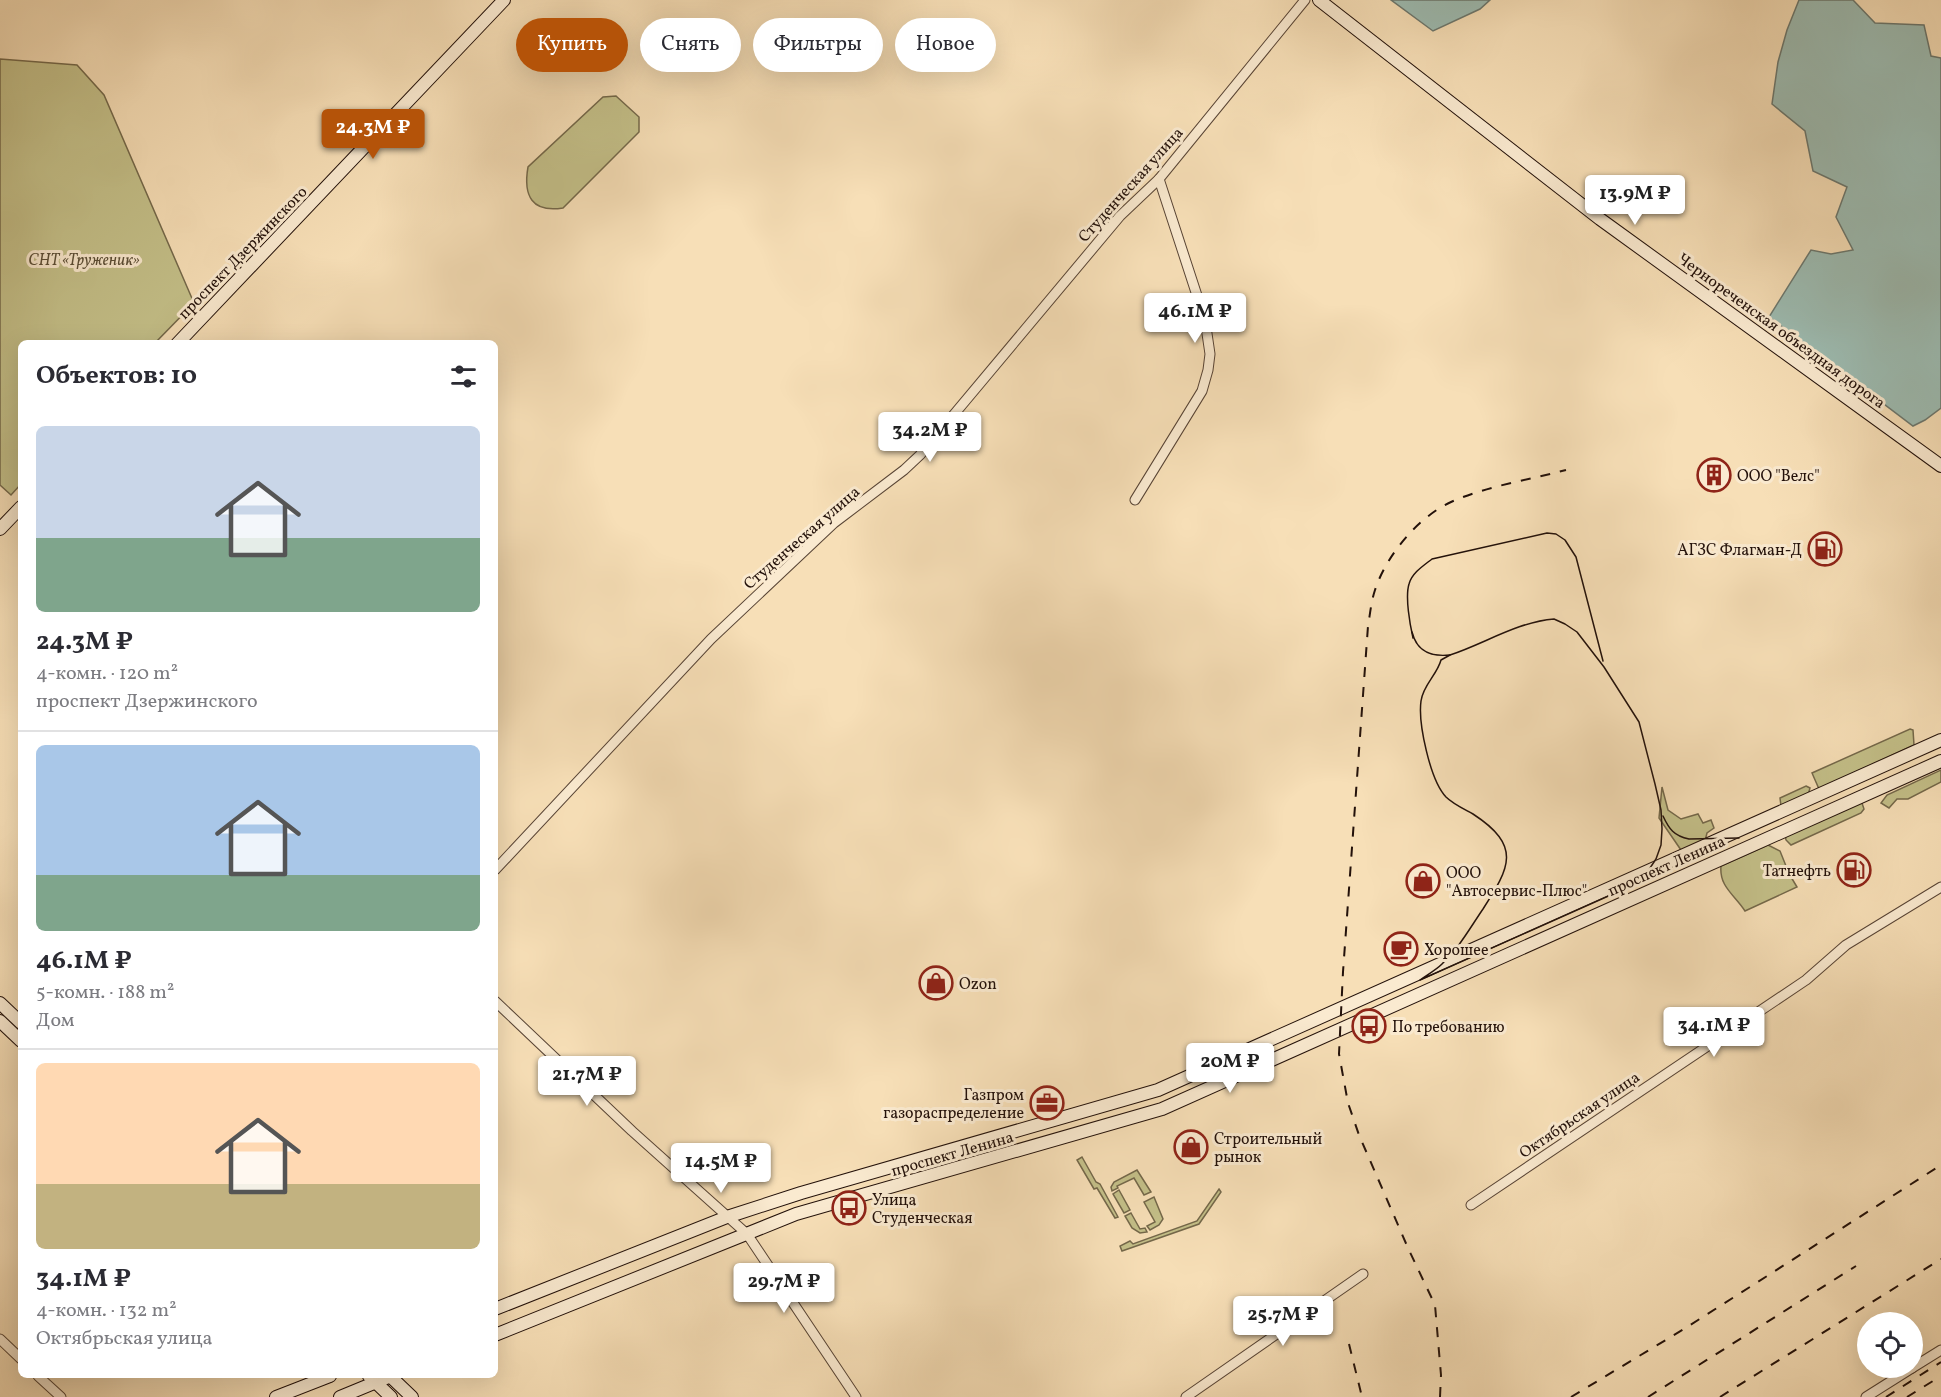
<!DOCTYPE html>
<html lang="ru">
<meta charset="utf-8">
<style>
body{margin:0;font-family:Vollkorn,serif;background:#f2f2f3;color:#2b2b33;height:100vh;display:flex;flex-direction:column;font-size:22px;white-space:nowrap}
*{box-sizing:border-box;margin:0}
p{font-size:20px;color:#7c7c81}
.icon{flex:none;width:33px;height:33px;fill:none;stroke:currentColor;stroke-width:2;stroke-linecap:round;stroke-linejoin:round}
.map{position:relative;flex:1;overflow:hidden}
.sheet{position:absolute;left:18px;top:340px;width:480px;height:1038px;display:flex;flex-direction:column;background:#fff;border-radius:9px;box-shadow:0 6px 24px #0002}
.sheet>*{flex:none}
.guide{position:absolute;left:516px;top:18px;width:570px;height:54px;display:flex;gap:12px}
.fabs{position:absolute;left:1857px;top:1312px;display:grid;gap:12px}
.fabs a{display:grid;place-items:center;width:66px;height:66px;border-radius:50%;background:#fff;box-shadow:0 6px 24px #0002;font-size:30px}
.price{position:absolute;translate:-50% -51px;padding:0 14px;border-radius:6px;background:#fff;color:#222;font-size:20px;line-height:39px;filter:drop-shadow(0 2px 3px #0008)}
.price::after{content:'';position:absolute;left:50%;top:36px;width:18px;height:14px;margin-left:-9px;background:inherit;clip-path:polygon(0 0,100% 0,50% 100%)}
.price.current{background:#b45309;color:#fff}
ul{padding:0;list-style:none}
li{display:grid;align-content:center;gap:12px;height:318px;padding:0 18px}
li+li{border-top:2px solid #e1e1e2}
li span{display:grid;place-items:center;height:186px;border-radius:9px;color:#555}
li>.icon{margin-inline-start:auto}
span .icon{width:108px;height:108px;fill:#fffc;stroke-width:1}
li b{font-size:26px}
h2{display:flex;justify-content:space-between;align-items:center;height:72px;padding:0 18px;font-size:26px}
.tag{padding:0 21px;border-radius:27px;background:#fff;box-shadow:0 6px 24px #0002;font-size:21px;line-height:54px}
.tag.current{background:#b45309;color:#fff}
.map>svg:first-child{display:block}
.green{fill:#c4c089;stroke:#74684a;stroke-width:1.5}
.water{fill:#9dbcb2;stroke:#6c786f;stroke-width:1.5}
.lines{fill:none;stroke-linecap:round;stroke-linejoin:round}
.street-casing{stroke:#584435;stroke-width:11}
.secondary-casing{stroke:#23110a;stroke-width:14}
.street{stroke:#faead0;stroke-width:9}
.secondary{stroke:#faead0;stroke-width:12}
.tram{stroke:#23110a;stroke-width:1.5}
.rail{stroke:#23110a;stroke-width:2;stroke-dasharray:10 10;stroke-linecap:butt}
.labels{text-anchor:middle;stroke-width:6;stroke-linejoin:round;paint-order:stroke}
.street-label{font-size:16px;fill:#23110a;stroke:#faead0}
.park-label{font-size:16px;font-style:italic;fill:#5b4e36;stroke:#faead0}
.poi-label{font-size:16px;fill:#23110a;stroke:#faead0;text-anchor:start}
</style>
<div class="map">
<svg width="1941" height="1397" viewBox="0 0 1941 1397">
<rect width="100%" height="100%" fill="#f7dfb7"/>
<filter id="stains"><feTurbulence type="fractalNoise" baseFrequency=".00333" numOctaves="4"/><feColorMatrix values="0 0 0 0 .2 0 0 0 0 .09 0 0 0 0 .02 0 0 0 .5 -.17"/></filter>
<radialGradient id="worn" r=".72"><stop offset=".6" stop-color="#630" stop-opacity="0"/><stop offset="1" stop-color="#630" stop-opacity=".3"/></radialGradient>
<g class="green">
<path d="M0 59 77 65 104 95 194 303 155 343 21 344V484L11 495 0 485Z"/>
<path d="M616 96 639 117V132L563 208C532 213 523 196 528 167L603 97Z"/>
<path d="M1910 729 1913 730 1914 745 1819 789 1812 773Z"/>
<path d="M1941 770V782L1908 799H1897L1889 808 1881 803 1887 795Z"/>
<path d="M1806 786 1810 788 1808 795 1781 806 1780 798Z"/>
<path d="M1662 787 1668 810 1681 819 1698 814 1703 823 1711 820 1714 828 1707 833 1705 841 1681 850 1659 818Z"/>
<path d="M1857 801 1862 803 1864 809 1861 813 1791 845 1786 840 1785 834Z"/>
<path d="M1768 845 1780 851 1790 876 1772 873 1791 877 1797 887 1745 911C1735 895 1719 887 1721 866Z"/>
<path d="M1082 1157 1096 1182 1100 1184 1118 1217 1115 1218 1097 1188 1094 1189 1077 1160Z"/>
<path d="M1137 1170 1151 1192 1144 1195 1134 1178 1117 1186 1118 1188 1112 1191 1111 1187 1114 1182Z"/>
<path d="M1219 1189 1221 1192 1199 1224 1122 1251 1120 1246 1130 1241 1133 1244 1197 1221Z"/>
<path d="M1119 1190 1130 1210 1124 1213 1113 1194Z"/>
<path d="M1154 1197 1163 1219 1159 1225 1150 1230 1147 1226 1155 1222 1144 1202Z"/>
<path d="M1131 1213 1140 1229 1145 1228 1147 1232 1140 1233 1132 1228 1125 1216Z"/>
</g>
<g class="water">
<path d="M1391 0H1490L1480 9 1433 31Z"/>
<path d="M1799 0H1853L1875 23 1924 25 1931 56 1941 58V408L1925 420 1913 426 1769 317 1811 250 1831 254 1853 250 1836 217 1847 187 1813 171 1805 131 1772 104 1778 62 1787 30Z"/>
</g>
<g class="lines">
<g class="street-casing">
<g id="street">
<path d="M1135 500 1202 391 1208 370 1210 354 1205 320 1159 179"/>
<path d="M495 870 711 639 834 523 904 470 920 455 1120 216 1159 179 1305 0"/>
<path d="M495 1001 632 1131 747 1234 856 1397"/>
<path d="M1471 1205 1806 980 1846 945 1941 887"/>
<path d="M0 1339 21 1359"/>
<path d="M1912 1368 1941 1350"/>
<path d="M38 1376 61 1397"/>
<path d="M1186 1397 1363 1274"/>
<path d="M1866 1397 1912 1368"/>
</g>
</g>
<g class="secondary-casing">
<g id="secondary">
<path d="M1319 0 1600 219 1941 466"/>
<path d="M177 344 504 0"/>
<path d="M0 529 21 507"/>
<path d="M0 1003 21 1023"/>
<path d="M0 1021 21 1041"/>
<path d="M495 1309 727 1217 801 1193 1158 1090 1941 740"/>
<path d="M495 1335 796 1214 1162 1109 1941 761"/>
<path d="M369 1376 391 1397"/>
<path d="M390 1376 412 1397"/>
<path d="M276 1397 330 1376"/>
<path d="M340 1397 391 1376"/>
</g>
</g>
<use href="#street" class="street"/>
<use href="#secondary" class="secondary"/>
<g class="tram">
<path d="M1554 619 1565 624 1577 632 1604 667 1639 722 1655 784 1661 810 1662 829 1661 845 1656 859 1648 871 1633 885 1420 980C1427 975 1436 970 1442 964 1459 948 1470 928 1483 909 1510 867 1522 846 1473 814 1464 809 1453 804 1446 797 1430 780 1418 723 1421 701 1423 685 1437 675 1441 660L1450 655C1484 644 1517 622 1554 619Z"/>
<path d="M1412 632C1417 652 1431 657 1450 655"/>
<path d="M1413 638C1410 625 1405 597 1409 584 1412 573 1423 566 1432 559L1547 533 1556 534 1565 540 1576 557 1603 661"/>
<path d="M1663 816C1669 829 1674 836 1689 839L1739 838"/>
</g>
<g class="rail">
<path d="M1349 1344 1362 1397"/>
<path d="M1440 1397 1441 1375 1435 1305 1408 1248 1359 1135 1348 1103 1339 1054 1343 972 1368 626C1370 615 1371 602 1375 590 1386 556 1418 517 1451 502 1487 486 1528 480 1566 470"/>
<path d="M1571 1397 1684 1329 1941 1165"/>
<path d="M1648 1397 1856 1266"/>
<path d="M1720 1397 1941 1259"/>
<path d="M1886 1397 1941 1362"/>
<path d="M1907 1397 1941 1376"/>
</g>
</g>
<defs>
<g id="building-ring" transform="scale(1.725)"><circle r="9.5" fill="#faead0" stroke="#8f2418" stroke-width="1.5"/><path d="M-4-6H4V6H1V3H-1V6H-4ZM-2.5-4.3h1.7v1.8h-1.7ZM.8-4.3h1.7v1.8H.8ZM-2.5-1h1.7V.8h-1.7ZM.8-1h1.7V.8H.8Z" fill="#8f2418"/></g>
<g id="fuel-ring" transform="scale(1.725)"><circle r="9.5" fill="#faead0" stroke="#8f2418" stroke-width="1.5"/><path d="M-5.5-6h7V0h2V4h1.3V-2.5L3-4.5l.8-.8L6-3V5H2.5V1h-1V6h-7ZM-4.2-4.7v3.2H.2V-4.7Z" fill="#8f2418"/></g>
<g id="shop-ring" transform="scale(1.725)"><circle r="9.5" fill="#faead0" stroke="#8f2418" stroke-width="1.5"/><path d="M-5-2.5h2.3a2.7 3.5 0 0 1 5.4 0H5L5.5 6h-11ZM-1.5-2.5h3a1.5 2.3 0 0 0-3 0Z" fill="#8f2418"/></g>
<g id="cafe-ring" transform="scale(1.725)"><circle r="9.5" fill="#faead0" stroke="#8f2418" stroke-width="1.5"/><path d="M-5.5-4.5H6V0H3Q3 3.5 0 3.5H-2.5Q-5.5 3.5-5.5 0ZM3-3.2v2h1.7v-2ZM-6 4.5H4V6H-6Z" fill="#8f2418"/></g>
<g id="bus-ring" transform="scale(1.725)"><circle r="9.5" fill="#faead0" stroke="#8f2418" stroke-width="1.5"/><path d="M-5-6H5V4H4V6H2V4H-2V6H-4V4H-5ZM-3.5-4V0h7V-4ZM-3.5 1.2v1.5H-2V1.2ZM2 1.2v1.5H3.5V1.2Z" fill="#8f2418"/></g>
<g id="office-ring" transform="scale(1.725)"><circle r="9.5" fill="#faead0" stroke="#8f2418" stroke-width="1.5"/><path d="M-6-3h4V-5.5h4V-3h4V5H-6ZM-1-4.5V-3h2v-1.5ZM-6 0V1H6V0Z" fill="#8f2418"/></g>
</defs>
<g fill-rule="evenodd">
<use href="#building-ring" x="1714" y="475"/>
<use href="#fuel-ring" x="1825" y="549"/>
<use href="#fuel-ring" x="1854" y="870"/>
<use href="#shop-ring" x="1423" y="881"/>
<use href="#cafe-ring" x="1401" y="949"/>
<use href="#shop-ring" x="936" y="983"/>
<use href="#bus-ring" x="1369" y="1026"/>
<use href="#office-ring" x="1047" y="1103"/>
<use href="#shop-ring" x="1191" y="1147"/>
<use href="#bus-ring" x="849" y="1208"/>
</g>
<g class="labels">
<g class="street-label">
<text transform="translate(1130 184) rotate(-48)" y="6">Студенческая улица</text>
<text transform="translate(242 252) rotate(-46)" y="6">проспект Дзержинского</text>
<text transform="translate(1782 330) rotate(36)" y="6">Чернореченская объездная дорога</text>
<text transform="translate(801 537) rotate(-41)" y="6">Студенческая улица</text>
<text transform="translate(1666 865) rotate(-24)" y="6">проспект Ленина</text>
<text transform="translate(1579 1114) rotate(-34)" y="6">Октябрьская улица</text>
<text transform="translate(952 1153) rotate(-16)" y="6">проспект Ленина</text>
</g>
<g class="park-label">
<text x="84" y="265">СНТ «Труженик»</text>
</g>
<g class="poi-label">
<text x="1737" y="481">ООО "Велс"</text>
<text x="1802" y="555" text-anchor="end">АГЗС Флагман-Д</text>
<text x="1831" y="876" text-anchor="end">Татнефть</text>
<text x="1446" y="878">ООО<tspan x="1446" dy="18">"Автосервис-Плюс"</tspan></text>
<text x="1424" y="955">Хорошее</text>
<text x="959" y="989">Ozon</text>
<text x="1392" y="1032">По требованию</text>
<text x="1024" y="1100" text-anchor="end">Газпром<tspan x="1024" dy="18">газораспределение</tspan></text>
<text x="1214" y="1144">Строительный<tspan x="1214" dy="18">рынок</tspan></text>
<text x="872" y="1205">Улица<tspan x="872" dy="18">Студенческая</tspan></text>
</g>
</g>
<rect width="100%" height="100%" filter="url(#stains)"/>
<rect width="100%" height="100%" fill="url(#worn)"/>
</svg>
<div class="fabs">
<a><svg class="icon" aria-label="locate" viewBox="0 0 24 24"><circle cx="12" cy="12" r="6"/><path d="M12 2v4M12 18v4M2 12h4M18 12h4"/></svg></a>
</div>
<b class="price current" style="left:373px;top:160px">24.3M ₽</b>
<b class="price" style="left:1635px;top:226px">13.9M ₽</b>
<b class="price" style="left:1195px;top:344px">46.1M ₽</b>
<b class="price" style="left:930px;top:463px">34.2M ₽</b>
<b class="price" style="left:1714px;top:1058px">34.1M ₽</b>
<b class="price" style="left:1230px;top:1094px">20M ₽</b>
<b class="price" style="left:587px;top:1107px">21.7M ₽</b>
<b class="price" style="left:721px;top:1194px">14.5M ₽</b>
<b class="price" style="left:784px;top:1314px">29.7M ₽</b>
<b class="price" style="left:1283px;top:1347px">25.7M ₽</b>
<div class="guide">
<a class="tag current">Купить</a>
<a class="tag">Снять</a>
<a class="tag">Фильтры</a>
<a class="tag">Новое</a>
</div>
<section class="sheet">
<h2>Объектов: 10<svg class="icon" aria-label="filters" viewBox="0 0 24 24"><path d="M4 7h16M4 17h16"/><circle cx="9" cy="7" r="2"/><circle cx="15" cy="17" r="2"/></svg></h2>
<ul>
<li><span style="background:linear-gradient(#c9d6e8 60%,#7fa58c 0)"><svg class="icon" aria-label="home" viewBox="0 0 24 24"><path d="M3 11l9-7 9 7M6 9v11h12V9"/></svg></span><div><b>24.3M ₽</b><p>4-комн. · 120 m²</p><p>проспект Дзержинского</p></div></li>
<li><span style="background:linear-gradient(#a9c7e8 70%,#7fa58c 0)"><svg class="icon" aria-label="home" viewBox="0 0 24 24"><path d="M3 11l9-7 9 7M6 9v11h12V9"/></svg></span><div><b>46.1M ₽</b><p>5-комн. · 188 m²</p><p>Дом</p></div></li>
<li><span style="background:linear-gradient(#ffd9b3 65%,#c2b280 0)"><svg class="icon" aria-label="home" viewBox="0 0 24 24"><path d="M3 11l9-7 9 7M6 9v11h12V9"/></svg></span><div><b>34.1M ₽</b><p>4-комн. · 132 m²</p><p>Октябрьская улица</p></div></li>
</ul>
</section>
</div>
